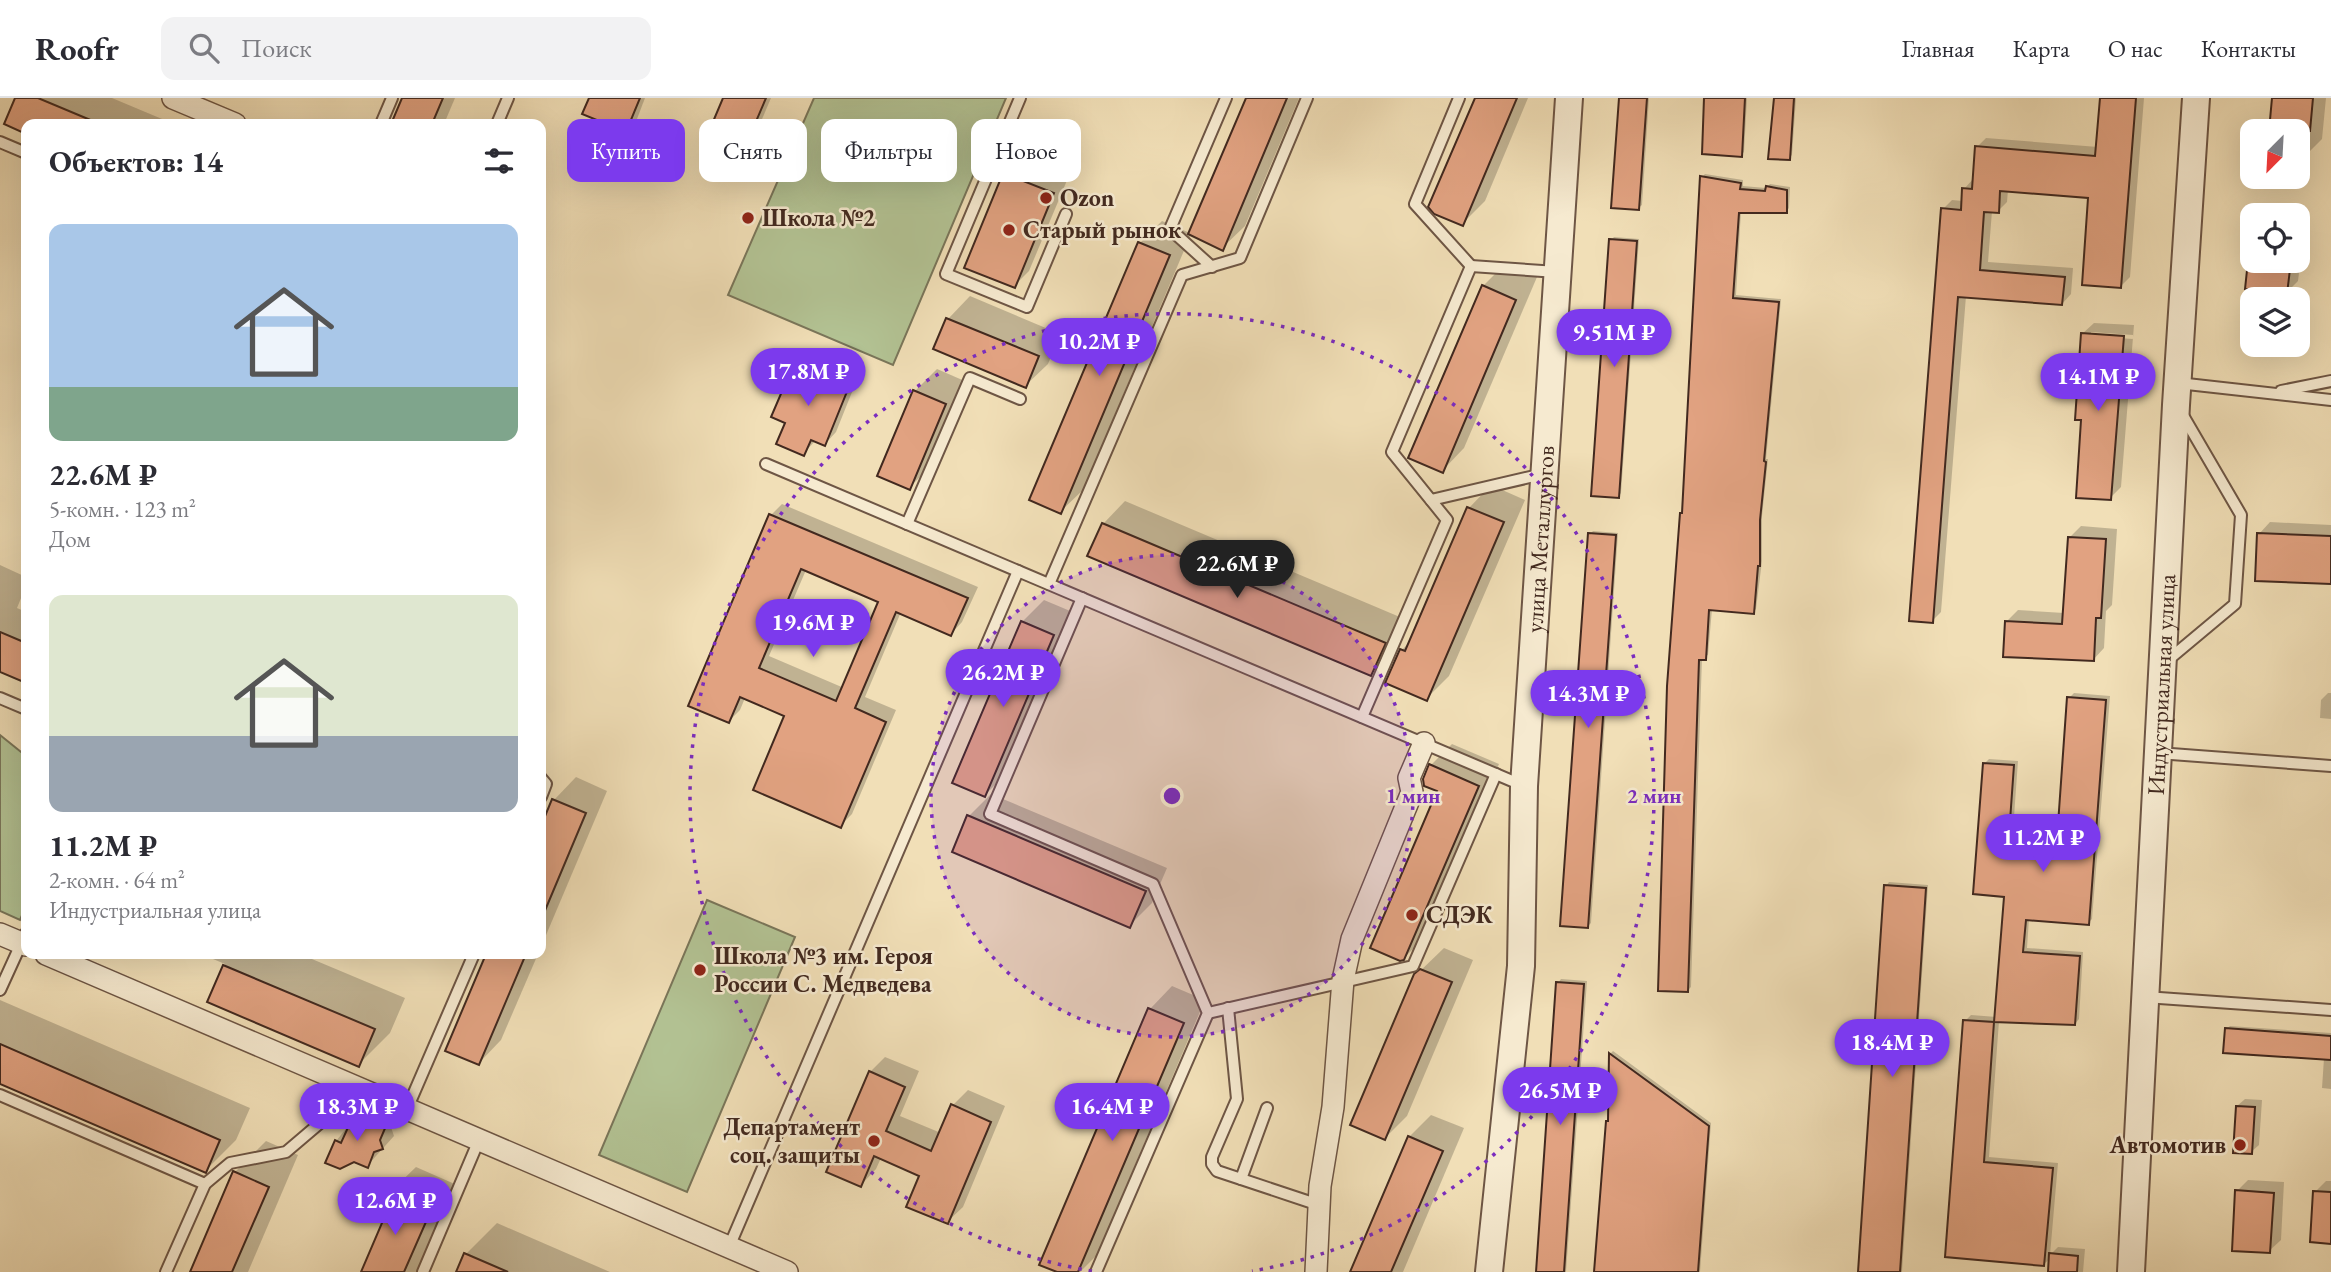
<!DOCTYPE html>
<html lang="ru">
<meta charset="utf-8">
<style>
body{margin:0;font-family:"EB Garamond",serif;background:#f2f2f3;color:#2b2b33;height:100vh;display:flex;flex-direction:column;font-size:26px;white-space:nowrap}
*{box-sizing:border-box;margin:0}
p{font-size:23px;color:#7c7c81}
.icon{flex:none;width:38px;height:38px;fill:none;stroke:currentColor;stroke-width:2;stroke-linecap:round;stroke-linejoin:round}
.map{position:relative;flex:1;overflow:hidden}
.side{position:absolute;left:21px;top:21px;width:525px;height:840px;display:flex;flex-direction:column;background:#fff;border-radius:14px;box-shadow:0 7px 28px #0002}
.side>*{flex:none}
.guide{position:absolute;left:567px;top:21px;width:665px;height:63px;display:flex;gap:14px}
.needle{width:46px;rotate:204deg}
.controls{position:absolute;left:2240px;top:21px;display:grid;gap:14px}
.controls a{display:grid;place-items:center;width:70px;height:70px;border-radius:14px;background:#fff;box-shadow:0 7px 28px #0002;font-size:35px}
.price{position:absolute;translate:-50% -60px;padding:0 16px;border-radius:24px;background:#7c3aed;color:#fff;font-size:23px;line-height:46px;filter:drop-shadow(0 2px 4px #0008)}
.price::after{content:'';position:absolute;left:50%;top:42px;width:21px;height:16px;margin-left:-10px;background:inherit;clip-path:polygon(0 0,100% 0,50% 100%)}
.price.selected{background:#222;color:#fff}
ul{padding:0;list-style:none}
li{display:grid;align-content:center;gap:14px;height:371px;padding:0 28px}
li span{display:grid;place-items:center;height:217px;border-radius:14px;color:#555}
li>.icon{margin-inline-start:auto}
span .icon{width:126px;height:126px;fill:#fffc;stroke-width:1}
li b{font-size:30px}
h2{display:flex;justify-content:space-between;align-items:center;height:84px;padding:0 28px;font-size:30px}
.chip{padding:0 24px;border-radius:14px;background:#fff;box-shadow:0 7px 28px #0002;font-size:24px;line-height:63px}
.chip.selected{background:#7c3aed;color:#fff}
header{display:flex;align-items:center;gap:42px;box-sizing:border-box;height:98px;padding:0 35px;background:#fff;border-bottom:2px solid #e1e1e2}
header strong{font-size:33px}
nav{display:flex;gap:38px;margin-inline-start:auto;font-size:24px}
.search{width:490px;height:63px;background:#f2f2f3;display:flex;align-items:center;gap:18px;box-sizing:border-box;padding:0 24px;border-radius:14px;color:#7c7c81;font-size:26px}
.map>svg:first-child{display:block}
.green{fill:#b3c394;stroke:#7a765a;stroke-width:2}
.shadow{fill:#0003;fill-rule:evenodd}
.building{fill:#e1a281;stroke:#42291f;stroke-width:2;fill-rule:evenodd}
.lines{fill:none;stroke-linecap:round;stroke-linejoin:round}
.service-casing{stroke:#6e5645;stroke-width:14}
.minor-casing{stroke:#6e5645;stroke-width:24}
.tertiary-casing{stroke:#6e5645;stroke-width:30}
.service{stroke:#f6ead0;stroke-width:10}
.minor{stroke:#f6ead0;stroke-width:21}
.tertiary{stroke:#f6ead0;stroke-width:26}
.ring{fill:none;stroke:#7b2cbf;stroke-width:3.5;stroke-dasharray:3.5 7}
.poi-dot{fill:#8f2418;stroke:#f6ead0;stroke-width:2.5}
.labels{text-anchor:middle;stroke-width:5;stroke-linejoin:round;paint-order:stroke}
.poi-label{font-size:24px;font-weight:bold;fill:#42291f;stroke:#f6ead0;text-anchor:start}
.street-label{font-size:24px;fill:#42291f;stroke:#f6ead0}
.centre{fill:#7b2cbf;stroke:#f6ead0;stroke-width:3.5}
.ring-label{font-size:21px;text-anchor:middle;font-weight:bold;fill:#7b2cbf;stroke:#f6ead0;stroke-width:5;stroke-linejoin:round;paint-order:stroke}
</style>
<header>
<strong>Roofr</strong>
<div class="search"><svg class="icon" aria-label="search" viewBox="0 0 24 24"><circle cx="10" cy="10" r="6"/><path d="M15 15l6 6"/></svg>Поиск</div>
<nav><a>Главная</a><a>Карта</a><a>О нас</a><a>Контакты</a></nav>
</header>
<div class="map">
<svg width="2331" height="1174" viewBox="0 0 2331 1174">
<rect width="100%" height="100%" fill="#f1dfb7"/>
<filter id="stains"><feTurbulence type="fractalNoise" baseFrequency=".00286" numOctaves="4"/><feColorMatrix values="0 0 0 0 .2 0 0 0 0 .09 0 0 0 0 .02 0 0 0 .5 -.17"/></filter>
<radialGradient id="worn" r=".72"><stop offset=".6" stop-color="#630" stop-opacity="0"/><stop offset="1" stop-color="#630" stop-opacity=".3"/></radialGradient>
<g class="green">
<path d="M814 0H1006L893 267 728 197Z"/>
<path d="M0 637 26 658V808L20 822 0 813Z"/>
<path d="M707 802 795 839 687 1094 599 1057Z"/>
</g>
<g class="shadow">
<path d="M16 0H112L174 26H26V34L6 25Z"/>
<path d="M404 0H455L444 26H393Z"/>
<path d="M591 0H645L637 21 626 32Z"/>
<path d="M725 0H771L751 47 740 59Z"/>
<path d="M1247 0H1299L1245 128 1222 150 1191 136 1083 392 1060 414 1140 145 1162 123 1190 135Z"/>
<path d="M1476 0H1528L1485 103 1462 126Z"/>
<path d="M1621 0H1649L1642 107 1638 110Z"/>
<path d="M1706 0H1747L1744 54 1741 57Z"/>
<path d="M1776 0H1796L1792 57 1789 60Z"/>
<path d="M2101 0H2144L2130 179 2121 188 2090 99 2008 92 2007 104 1998 113H1992L1988 164 2073 170 2071 196 2062 206 1966 198 1941 514 1932 523 1943 111 1952 102 1963 103 1964 91 1974 80 1977 49 1986 40 2098 49Z"/>
<path d="M2273 0H2326L2322 41 2307 56 2298 55V33H2270Z"/>
<path d="M1020 61 1068 80 1029 173 1014 188 1005 76Z"/>
<path d="M1705 76 1743 82V88L1766 90 1770 86 1790 89 1789 110 1786 114 1741 113 1736 197 1781 201 1766 361H1768L1762 418V463L1756 511 1753 514 1712 511 1708 557 1702 560 1691 889 1688 892 1681 415 1684 412 1702 79Z"/>
<path d="M2266 113 2306 118 2298 183 2287 194 2247 190 2252 142V163H2298V117H2262Z"/>
<path d="M1614 139 1639 141 1621 395 1618 399 1611 142Z"/>
<path d="M1505 166 1537 179 1464 350 1442 373 1483 188Z"/>
<path d="M970 198 1060 236 1048 266 1025 288 935 250 948 221Z"/>
<path d="M2094 225 2134 227 2121 389 2110 400 2082 321V236ZM2091 234 2133 237V241L2091 238Z"/>
<path d="M807 253 860 274 836 334 825 346 816 342 803 356 787 324 796 264Z"/>
<path d="M937 271 967 284 932 367 909 390 915 293Z"/>
<path d="M1491 387 1525 402 1449 578 1426 601 1402 552 1412 541 1469 410Z"/>
<path d="M1125 403 1407 522 1393 554 1371 576 1103 426Z"/>
<path d="M782 406 978 489 962 524 951 536 901 514 865 599 896 612 852 716 841 727 786 617 745 600 740 612 729 623 771 417ZM806 472 880 504 844 590 769 558Z"/>
<path d="M2270 424 2331 427V484L2259 436Z"/>
<path d="M2081 428 2117 431 2112 507 2106 513 2104 550 2093 562 2007 523 2018 512 2064 515 2069 440Z"/>
<path d="M1593 433 1618 435 1591 825 1588 828 1590 436Z"/>
<path d="M0 467 26 479V488L17 510 26 514V583L0 572Z"/>
<path d="M1044 502 1075 515 1007 675 985 697 1022 524Z"/>
<path d="M2074 595 2110 598 2092 821 2088 825 2029 821 2027 850 2083 854 2079 921 2075 926 1999 923 1989 1059 2058 1065 2050 1157 2058 1149 2085 1151 2083 1174H2049L2051 1160 2044 1166 1947 1158 1965 923 1971 917 1997 919 2006 797 1985 665 1989 661 2018 663 2012 747 2058 751 2069 600Z"/>
<path d="M2328 595H2331V621L2320 620 2321 602Z"/>
<path d="M1452 646 1499 666 1425 839 1404 860 1439 692 1431 667Z"/>
<path d="M576 679 607 693 541 849V732L554 702Z"/>
<path d="M991 696 1167 770 1152 805 1130 827 969 718Z"/>
<path d="M1889 784 1928 787 1902 1174H1860L1886 788Z"/>
<path d="M1444 850 1473 862 1407 1018 1385 1040 1416 877Z"/>
<path d="M201 856H300L405 900 390 935 359 966 209 903 225 866Z"/>
<path d="M488 856H538L501 942 479 965 448 952Z"/>
<path d="M1561 881 1587 883 1566 1174H1538L1558 885Z"/>
<path d="M1172 888 1205 902 1097 1157 1080 1174H1061L1150 911Z"/>
<path d="M0 902 250 1010 236 1042 205 1073 0 984Z"/>
<path d="M2230 928 2331 935V991L2322 990 2324 960 2226 931Z"/>
<path d="M1613 953 1711 1025 1700 1174H1596L1607 1023 1609 1021 1610 956Z"/>
<path d="M885 959 919 973 900 1018 941 1035 953 1007 968 992 1005 1008 963 1109 947 1124 922 1077 881 1060 876 1071 861 1087 870 974Z"/>
<path d="M2245 1001 2262 1002 2259 1047 2251 1054 2237 1008Z"/>
<path d="M368 1004 396 1016 391 1029 394 1038 367 1068 354 1063 327 1064 336 1043Z"/>
<path d="M1431 1017 1464 1030 1403 1174H1352L1409 1039Z"/>
<path d="M266 1043 298 1057 248 1174H191L235 1074Z"/>
<path d="M416 1069 457 1087 420 1174H363L387 1117 386 1098Z"/>
<path d="M2248 1082 2284 1084 2281 1142 2269 1153 2237 1093Z"/>
<path d="M2326 1083H2331V1144L2315 1094Z"/>
<path d="M497 1125 610 1174H458L466 1156Z"/>
</g>
<g class="building">
<path d="M15 0H38L100 26H26V36L4 26Z"/>
<path d="M402 0H443L432 26H391Z"/>
<path d="M589 0H640L626 34 582 16Z"/>
<path d="M723 0H766L740 61 704 45Z"/>
<path d="M1246 0H1287L1223 153 1188 136Z"/>
<path d="M1475 0H1517L1463 128 1434 116 1428 109Z"/>
<path d="M1619 0H1647L1639 112 1611 110Z"/>
<path d="M1704 0H1745L1742 59 1702 56Z"/>
<path d="M1774 0H1794L1790 62 1768 61Z"/>
<path d="M2100 0H2136L2121 190 2082 187 2088 100 2000 93 1999 115 1984 114 1980 172 2065 179 2062 207 1958 199 1933 525 1909 523 1941 110 1961 112 1962 90 1972 91 1975 48 2095 58Z"/>
<path d="M2272 0H2313L2310 33H2269Z"/>
<path d="M1003 75 1054 95 1015 190 964 170Z"/>
<path d="M1700 78 1741 85 1740 91 1765 93 1766 88 1787 92V115H1739L1733 200 1779 204 1764 363 1766 364 1760 422V468H1758L1754 516 1709 512 1706 562H1699L1688 894 1658 893 1667 588 1680 415H1682Z"/>
<path d="M1609 141 1637 143 1619 400 1591 398Z"/>
<path d="M1138 144 1170 157 1061 416 1029 402Z"/>
<path d="M2248 163H2291L2287 196 2245 191Z"/>
<path d="M1482 187 1516 202 1443 375 1408 360Z"/>
<path d="M946 220 1039 258 1026 290 933 251Z"/>
<path d="M2081 235 2124 238 2111 402 2076 400 2081 322H2075Z"/>
<path d="M795 263 850 286 825 348 811 342 804 358 776 346 785 325 771 319Z"/>
<path d="M913 292 946 306 910 392 877 378Z"/>
<path d="M1467 409 1504 424 1427 603 1385 585 1400 551 1405 553Z"/>
<path d="M769 416 968 500 951 538 896 514 855 610 886 624 841 730 753 692 784 618 740 599 729 625 688 608ZM801 471 878 504 836 603 759 570Z"/>
<path d="M1102 425 1386 545 1371 578 1087 458Z"/>
<path d="M1588 435 1616 437 1588 830 1560 828Z"/>
<path d="M2257 435 2331 438V486L2255 483Z"/>
<path d="M2068 439 2106 441 2101 520H2096L2094 563 2003 559 2005 523 2062 526Z"/>
<path d="M1021 523 1054 537 985 699 952 685Z"/>
<path d="M0 534 26 545V585L0 574Z"/>
<path d="M2067 599 2106 602 2089 827 2026 822 2023 854 2080 858 2075 927 1994 924 2004 799 1973 796 1983 665 2014 667 2008 751 2056 755Z"/>
<path d="M1429 666 1479 688 1404 862 1400 863 1370 850 1437 693 1424 688 1423 681Z"/>
<path d="M552 701 586 715 541 822V728Z"/>
<path d="M967 717 1146 793 1130 830 952 754Z"/>
<path d="M1884 787 1926 790 1919 896 1900 1174H1858Z"/>
<path d="M486 856H526L479 967 445 953Z"/>
<path d="M223 867 375 931 359 969 207 904Z"/>
<path d="M1420 871 1452 884 1385 1042 1350 1027 1414 876Z"/>
<path d="M1556 884 1584 886 1564 1174H1536Z"/>
<path d="M1148 910 1184 925 1078 1174H1057L1039 1167Z"/>
<path d="M1963 922 1994 924 1984 1064 2053 1070 2044 1168 1945 1159Z"/>
<path d="M2225 930 2331 938V962L2223 955Z"/>
<path d="M0 946 220 1042 206 1075 0 986Z"/>
<path d="M1609 955 1709 1028 1698 1174H1594L1606 1023H1608Z"/>
<path d="M869 973 905 989 886 1033 931 1053 951 1006 991 1024 948 1126 906 1109 919 1078 874 1058 861 1089 826 1074Z"/>
<path d="M2236 1008 2255 1009 2252 1056 2233 1055Z"/>
<path d="M355 1014 386 1028 380 1042 383 1051 374 1054 368 1070 354 1064 340 1071 325 1065 335 1042 341 1045Z"/>
<path d="M1408 1038 1443 1053 1391 1174H1350Z"/>
<path d="M233 1073 269 1089 232 1174H190Z"/>
<path d="M2235 1092 2274 1095 2270 1155 2232 1153Z"/>
<path d="M2313 1093 2331 1094V1146L2310 1144Z"/>
<path d="M385 1097 429 1117 404 1174H361L385 1118 378 1114Z"/>
<path d="M464 1155 508 1174H456Z"/>
<path d="M2049 1155 2078 1158 2077 1174H2048Z"/>
</g>
<g class="lines">
<g class="service-casing">
<g id="service">
<path d="M1020 0 946 176 1027 209 1066 116"/>
<path d="M381 26 392 0"/>
<path d="M497 26 508 0"/>
<path d="M0 44 26 55"/>
<path d="M1471 168 1557 174"/>
<path d="M1212 169 1170 131 1226 0"/>
<path d="M2178 285 2331 302"/>
<path d="M2281 293 2331 283"/>
<path d="M766 366 1524 688"/>
<path d="M1431 402 1543 376"/>
<path d="M907 426 970 280 1020 301"/>
<path d="M1049 486 1182 177 1240 160 1307 0"/>
<path d="M1082 500 990 716 1153 786 1208 915 1096 1174"/>
<path d="M2168 562 2235 506 2241 417 2181 314"/>
<path d="M0 600 26 611"/>
<path d="M1362 619 1447 422 1392 354 1471 168 1415 106 1459 0"/>
<path d="M2158 655 2331 668"/>
<path d="M541 680 546 686 541 699"/>
<path d="M0 892 26 835"/>
<path d="M2145 899 2331 912"/>
<path d="M1228 910 1237 1001 1212 1059V1066L1217 1073 1319 1107"/>
<path d="M1208 915 1413 868 1496 676"/>
<path d="M0 997 205 1086"/>
<path d="M407 1011 474 856"/>
<path d="M1241 1081 1267 1010"/>
<path d="M729 1149 1018 473"/>
<path d="M166 1174 205 1086 230 1065 286 1054 360 991"/>
<path d="M423 1174 479 1042"/>
</g>
</g>
<g class="minor-casing">
<g id="minor">
<path d="M173 0 235 26"/>
<path d="M0 836 26 847"/>
<path d="M46 856 787 1174"/>
<path d="M1316 1174 1320 1088 1333 1009 1343 882 1352 841 1412 694 1409 680 1424 645"/>
</g>
</g>
<g class="tertiary-casing">
<g id="tertiary">
<path id="s1" d="M1489 1174 1521 868 1524 688 1569 0"/>
<path id="s2" d="M2131 1174 2176 307 2196 0"/>
</g>
</g>
<use href="#service" class="service"/>
<use href="#minor" class="minor"/>
<use href="#tertiary" class="tertiary"/>
</g>
<circle cx="1172" cy="698" r="241" fill="#7b2cbf" fill-opacity=".12"/>
<g class="ring">
<circle cx="1172" cy="698" r="241"/>
<path d="M1092 1173A482 482 0 1 1 1252 1173"/>
</g>
<g class="poi-dot">
<circle cx="1046" cy="100" r="7"/>
<circle cx="748" cy="120" r="7"/>
<circle cx="1009" cy="132" r="7"/>
<circle cx="1412" cy="817" r="7"/>
<circle cx="700" cy="872" r="7"/>
<circle cx="874" cy="1043" r="7"/>
<circle cx="2240" cy="1047" r="7"/>
</g>
<g class="labels">
<g class="poi-label">
<text x="1060" y="108">Ozon</text>
<text x="762" y="128">Школа №2</text>
<text x="1023" y="140">Старый рынок</text>
<text x="1426" y="825">СДЭК</text>
<text x="714" y="866">Школа №3 им. Героя<tspan x="714" dy="28">России С. Медведева</tspan></text>
<text x="860" y="1037" text-anchor="end">Департамент<tspan x="860" dy="28">соц. защиты</tspan></text>
<text x="2226" y="1055" text-anchor="end">Автомотив</text>
</g>
<g class="street-label">
<text dy="8" stroke="none"><textPath href="#s1" startOffset="735">улица Металлургов</textPath></text>
<text dy="8" stroke="none"><textPath href="#s2" startOffset="588">Индустриальная улица</textPath></text>
</g>
</g>
<circle cx="1172" cy="698" r="10" class="centre"/>
<g class="ring-label">
<text x="1413" y="705">1 мин</text>
<text x="1654" y="705">2 мин</text>
</g>
<rect width="100%" height="100%" filter="url(#stains)"/>
<rect width="100%" height="100%" fill="url(#worn)"/>
</svg>
<div class="controls">
<a><svg class="needle" viewBox="-14 -14 28 28"><path d="M0-13l5 13h-10z" fill="#e53935"/><path d="M0 13l5-13h-10z" fill="#7c7c81"/></svg></a>
<a><svg class="icon" aria-label="locate" viewBox="0 0 24 24"><circle cx="12" cy="12" r="6"/><path d="M12 2v4M12 18v4M2 12h4M18 12h4"/></svg></a>
<a><svg class="icon" aria-label="layers" viewBox="0 0 24 24"><path d="M12 4l9 5-9 5-9-5zM3 14l9 5 9-5"/></svg></a>
</div>
<b class="price" style="left:1614px;top:271px">9.51M ₽</b>
<b class="price" style="left:1099px;top:280px">10.2M ₽</b>
<b class="price" style="left:808px;top:310px">17.8M ₽</b>
<b class="price" style="left:2098px;top:315px">14.1M ₽</b>
<b class="price selected" style="left:1237px;top:502px">22.6M ₽</b>
<b class="price" style="left:813px;top:561px">19.6M ₽</b>
<b class="price" style="left:1003px;top:611px">26.2M ₽</b>
<b class="price" style="left:1588px;top:632px">14.3M ₽</b>
<b class="price" style="left:2043px;top:776px">11.2M ₽</b>
<b class="price" style="left:1892px;top:981px">18.4M ₽</b>
<b class="price" style="left:1560px;top:1029px">26.5M ₽</b>
<b class="price" style="left:357px;top:1045px">18.3M ₽</b>
<b class="price" style="left:1112px;top:1045px">16.4M ₽</b>
<b class="price" style="left:395px;top:1139px">12.6M ₽</b>
<div class="guide">
<a class="chip selected">Купить</a>
<a class="chip">Снять</a>
<a class="chip">Фильтры</a>
<a class="chip">Новое</a>
</div>
<section class="side">
<h2>Объектов: 14<svg class="icon" aria-label="filters" viewBox="0 0 24 24"><path d="M4 7h16M4 17h16"/><circle cx="9" cy="7" r="2"/><circle cx="15" cy="17" r="2"/></svg></h2>
<ul>
<li><span style="background:linear-gradient(#a9c7e8 75%,#7fa58c 0)"><svg class="icon" aria-label="home" viewBox="0 0 24 24"><path d="M3 11l9-7 9 7M6 9v11h12V9"/></svg></span><div><b>22.6M ₽</b><p>5-комн. · 123 m²</p><p>Дом</p></div></li>
<li><span style="background:linear-gradient(#dfe7d0 65%,#9aa5b1 0)"><svg class="icon" aria-label="home" viewBox="0 0 24 24"><path d="M3 11l9-7 9 7M6 9v11h12V9"/></svg></span><div><b>11.2M ₽</b><p>2-комн. · 64 m²</p><p>Индустриальная улица</p></div></li>
</ul>
</section>
</div>
